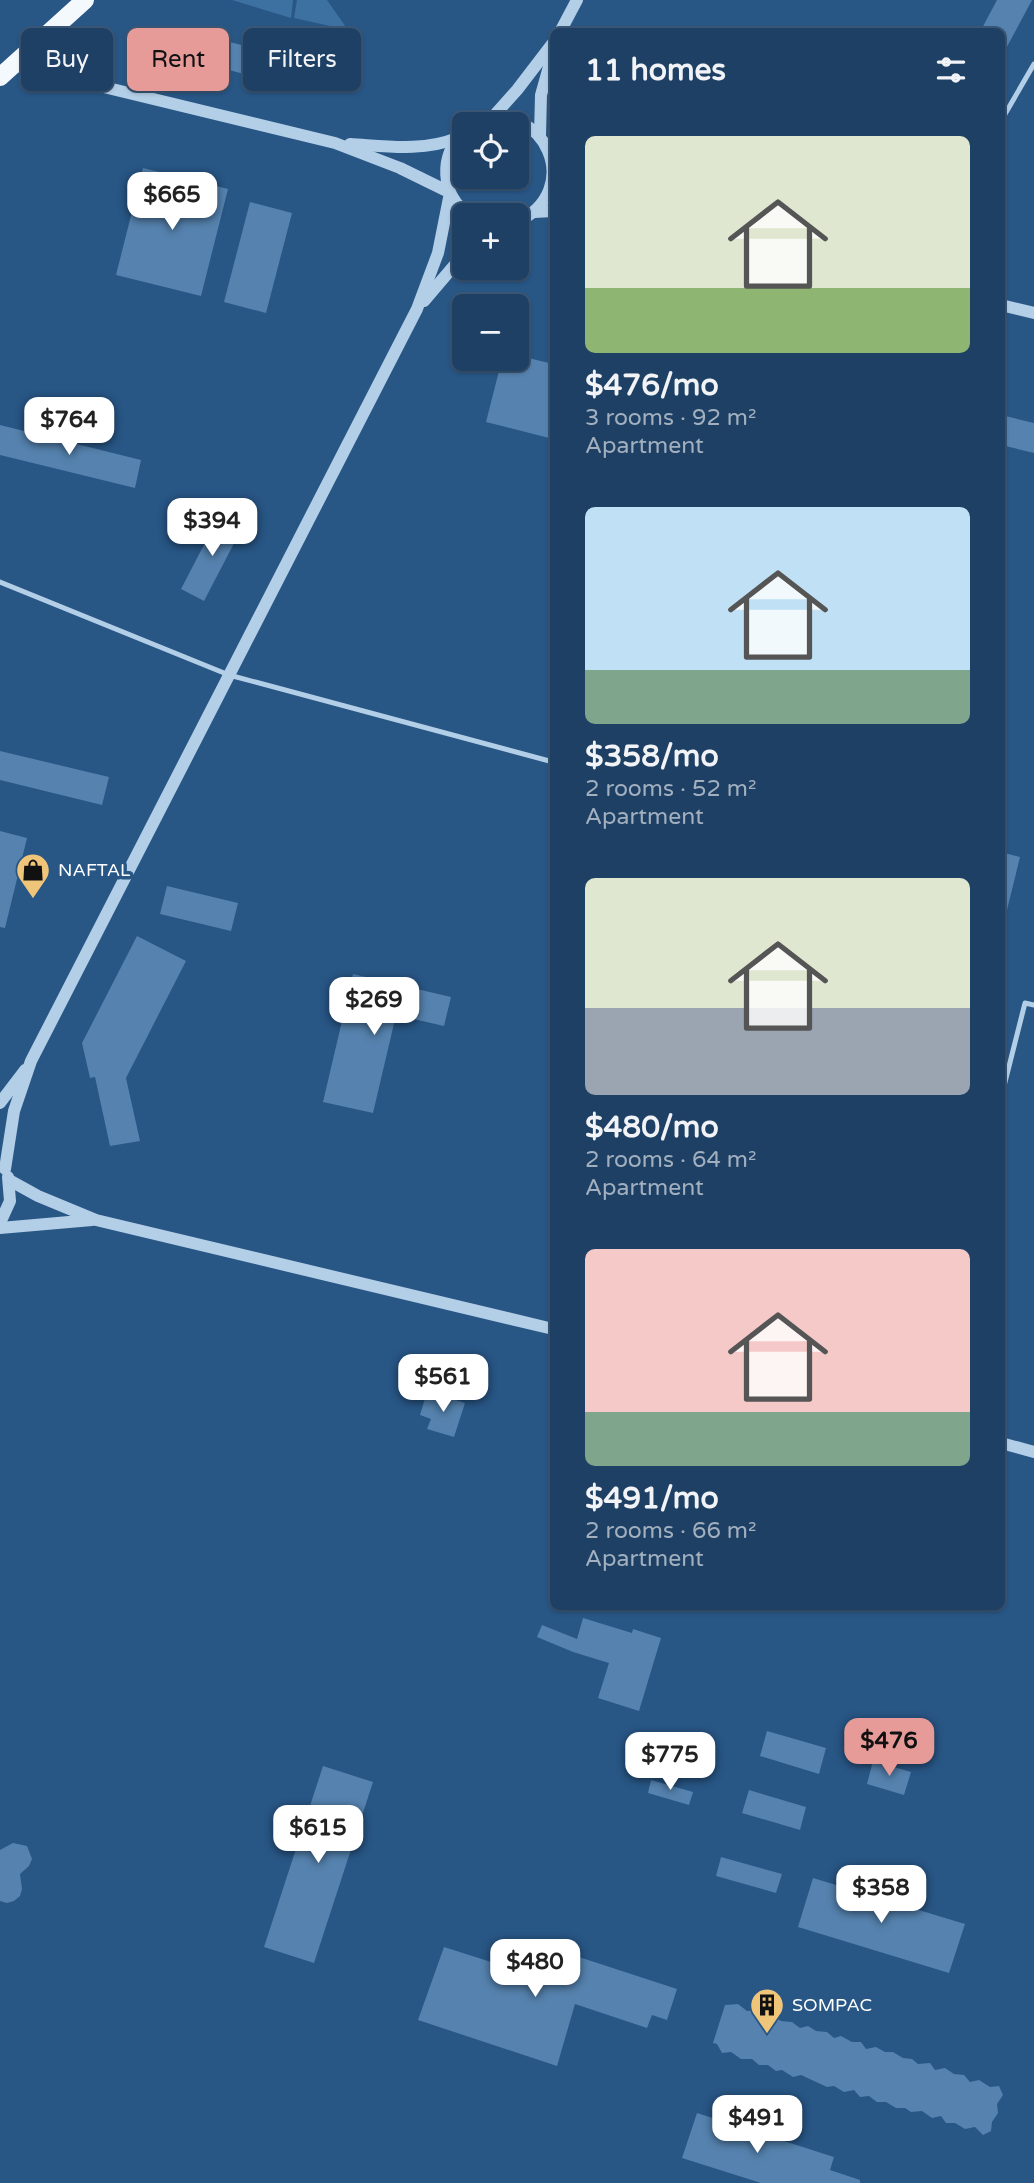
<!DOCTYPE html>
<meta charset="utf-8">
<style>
body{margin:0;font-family:"Varela Round",sans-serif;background:#2b4b6d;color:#f1f3f6;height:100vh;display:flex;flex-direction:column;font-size:26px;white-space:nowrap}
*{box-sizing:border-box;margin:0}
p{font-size:23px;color:#a1afbf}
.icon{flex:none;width:38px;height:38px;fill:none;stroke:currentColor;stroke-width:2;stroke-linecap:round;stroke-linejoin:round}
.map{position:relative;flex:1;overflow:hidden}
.side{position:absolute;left:550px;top:28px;width:455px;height:1582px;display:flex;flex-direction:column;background:#1e4064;border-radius:10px;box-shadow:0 2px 5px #0004,0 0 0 2px #3c5978}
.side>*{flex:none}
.hud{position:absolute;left:21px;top:28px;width:424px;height:63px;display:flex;gap:14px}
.controls{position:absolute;left:452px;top:112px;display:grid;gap:14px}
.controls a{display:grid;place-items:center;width:77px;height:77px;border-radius:10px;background:#1e4064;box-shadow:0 2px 5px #0004,0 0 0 2px #3c5978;font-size:35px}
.price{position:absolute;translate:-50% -60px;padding:0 16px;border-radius:14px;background:#fff;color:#222;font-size:23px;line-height:46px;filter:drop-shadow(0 2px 4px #0008)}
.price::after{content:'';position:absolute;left:50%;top:42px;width:21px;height:16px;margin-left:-10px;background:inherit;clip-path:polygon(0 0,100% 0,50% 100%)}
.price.current{background:#e69b98;color:#111}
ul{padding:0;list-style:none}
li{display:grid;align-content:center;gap:14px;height:371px;padding:0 35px}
li span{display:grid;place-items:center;height:217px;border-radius:10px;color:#555}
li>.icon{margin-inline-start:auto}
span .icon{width:126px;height:126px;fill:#fffc;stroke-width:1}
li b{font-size:30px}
h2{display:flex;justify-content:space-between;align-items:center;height:84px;padding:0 35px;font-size:30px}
.tag{padding:0 24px;border-radius:10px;background:#1e4064;box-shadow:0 2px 5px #0004,0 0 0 2px #3c5978;font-size:24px;line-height:63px}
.tag.current{background:#e69b98;color:#111}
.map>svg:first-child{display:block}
.green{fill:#3d71a1}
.building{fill:#5582ae}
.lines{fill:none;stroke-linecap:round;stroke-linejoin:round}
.service{stroke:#b3cee7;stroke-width:5}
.tertiary{stroke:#b3cee7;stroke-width:12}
.primary{stroke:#f4f9fe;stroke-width:18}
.labels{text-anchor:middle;stroke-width:7;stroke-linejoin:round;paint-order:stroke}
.poi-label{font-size:18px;fill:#fff;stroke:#285685;text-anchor:start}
</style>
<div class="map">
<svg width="1034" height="2183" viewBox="0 0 1034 2183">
<rect width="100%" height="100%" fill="#285685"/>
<g class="green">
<path d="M232 0H293L291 18Z"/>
<path d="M297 0H327L348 30 294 18Z"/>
</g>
<g class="building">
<path d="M997 0H1032L1001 58V32H980Z"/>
<path d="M210 37 281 55 274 82 203 63Z"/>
<path d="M143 168 228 189 201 296 116 275Z"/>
<path d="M250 202 292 213 266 313 224 302Z"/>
<path d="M516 355 553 364V439L486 422 502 359H516Z"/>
<path d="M1001 415 1034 423V453L1001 445Z"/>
<path d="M0 425 141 460 135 488 0 455Z"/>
<path d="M220 514 243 526 204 601 181 589Z"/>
<path d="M0 751 109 777 102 805 0 780Z"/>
<path d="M0 831 27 838 5 928 0 927Z"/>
<path d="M1001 852 1020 857 1006 914H1001Z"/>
<path d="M167 886 238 903 231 931 160 914Z"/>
<path d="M137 936 186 961 126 1078 140 1141 110 1146 95 1077 90 1078 82 1043Z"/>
<path d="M353 974 451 997 444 1026 396 1015 373 1113 323 1102Z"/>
<path d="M435 1394 465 1403 454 1437 427 1429 431 1419 420 1415 426 1395 434 1397Z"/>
<path d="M583 1618 632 1633 633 1629 661 1638 639 1711 598 1698 609 1663 573 1652 537 1637 542 1625 577 1639Z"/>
<path d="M767 1731 826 1748 819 1774 760 1756Z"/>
<path d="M873 1761 911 1772 904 1795 867 1784Z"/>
<path d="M323 1766 373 1782 314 1963 264 1947Z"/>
<path d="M651 1780 693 1792 689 1805 648 1793Z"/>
<path d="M749 1790 806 1807 800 1830 742 1813Z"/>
<path d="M13 1843 27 1846 32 1859 29 1866 20 1874 22 1889 20 1896 14 1901 7 1903 0 1901V1850Z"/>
<path d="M721 1857 782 1874 776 1893 716 1876Z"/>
<path d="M813 1878 965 1924 949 1973 798 1927Z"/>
<path d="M533 1942 677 1989 667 2020 652 2015 647 2028 575 2004 557 2066 418 2020 444 1947 523 1972Z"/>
<path d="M738 2004 747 2011 755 2010 766 2016 772 2015 781 2021 792 2022 800 2028 808 2026 816 2031 827 2032 834 2038 841 2036 852 2042H861L866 2049 876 2047 885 2052H893L903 2058 912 2059 918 2064 930 2063 935 2070 945 2068 954 2074 964 2075 970 2082 979 2080 990 2087 999 2086 1003 2095 997 2104 998 2113 992 2122 991 2131 983 2135 975 2127 965 2129 955 2123H946L941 2116 932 2118 922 2111 911 2112 905 2108H896L886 2102H877L869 2096 860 2097 854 2090 844 2092 834 2086 827 2087 801 2075 793 2077 782 2070 776 2071 768 2065H759L752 2059H741L731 2052 722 2053 717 2044 713 2043 725 2005Z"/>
<path d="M697 2113 834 2157 830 2170 860 2180V2183H761L682 2158Z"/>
</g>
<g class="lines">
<g class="service">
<path d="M1001 121 1034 64"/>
<path d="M0 582 229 675 553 762"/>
<path d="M1001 1098 1025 1003 1034 1005"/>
</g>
<g class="tertiary">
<path d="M560 32 577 0"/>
<path d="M13 65 335 143 400 168 449 192"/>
<path d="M492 118 517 90 553 43"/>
<path d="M474 124C544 94 587 192 516 222"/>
<path d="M464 131C439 156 440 194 469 215"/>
<path d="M540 136 541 95 553 52"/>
<path d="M350 144C385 146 423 152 457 138"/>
<path d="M534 212 553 211"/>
<path d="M424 301 464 254"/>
<path d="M1001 305 1034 313"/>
<path d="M0 1103 25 1070"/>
<path d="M5 1169 14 1111 31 1061 417 309 438 253 450 193"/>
<path d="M9 1180 38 1196 96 1220 553 1329"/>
<path d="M0 1223 10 1201 8 1177"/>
<path d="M0 1228 92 1220"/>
<path d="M1001 1443 1034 1452"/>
</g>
<path class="primary" d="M0 77 85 0"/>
</g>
<defs>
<g id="shop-pin" transform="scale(1.75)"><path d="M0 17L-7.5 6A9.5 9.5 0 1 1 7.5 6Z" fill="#efc679" stroke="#285685"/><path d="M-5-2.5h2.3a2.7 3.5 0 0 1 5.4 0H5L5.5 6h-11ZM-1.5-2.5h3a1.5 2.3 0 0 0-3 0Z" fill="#111"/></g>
<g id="building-pin" transform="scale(1.75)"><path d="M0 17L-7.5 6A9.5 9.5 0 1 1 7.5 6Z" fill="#efc679" stroke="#285685"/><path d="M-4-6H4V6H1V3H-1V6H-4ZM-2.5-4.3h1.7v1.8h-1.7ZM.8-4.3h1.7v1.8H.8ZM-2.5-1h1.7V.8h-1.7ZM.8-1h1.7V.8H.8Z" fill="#111"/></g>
</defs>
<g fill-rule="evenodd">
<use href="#shop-pin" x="33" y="870"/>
<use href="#building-pin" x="767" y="2005"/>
</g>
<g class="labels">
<g class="poi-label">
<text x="58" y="876">NAFTAL</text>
<text x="792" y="2011">SOMPAC</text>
</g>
</g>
</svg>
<div class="controls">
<a><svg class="icon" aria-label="locate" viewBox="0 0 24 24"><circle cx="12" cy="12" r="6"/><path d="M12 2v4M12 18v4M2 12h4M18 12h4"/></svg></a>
<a>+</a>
<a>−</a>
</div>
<b class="price" style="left:172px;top:232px">$665</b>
<b class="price" style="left:69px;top:457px">$764</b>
<b class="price" style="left:212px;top:558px">$394</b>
<b class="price" style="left:374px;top:1037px">$269</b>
<b class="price" style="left:443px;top:1414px">$561</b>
<b class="price current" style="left:889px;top:1778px">$476</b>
<b class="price" style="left:670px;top:1792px">$775</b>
<b class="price" style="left:318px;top:1865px">$615</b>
<b class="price" style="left:881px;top:1925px">$358</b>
<b class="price" style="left:535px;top:1999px">$480</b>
<b class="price" style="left:757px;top:2155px">$491</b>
<div class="hud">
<a class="tag">Buy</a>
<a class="tag current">Rent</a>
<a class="tag">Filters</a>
</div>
<section class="side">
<h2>11 homes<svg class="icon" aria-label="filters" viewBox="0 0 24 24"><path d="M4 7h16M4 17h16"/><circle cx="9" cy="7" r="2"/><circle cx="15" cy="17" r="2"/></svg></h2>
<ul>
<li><span style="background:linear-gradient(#dfe7d0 70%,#8fb573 0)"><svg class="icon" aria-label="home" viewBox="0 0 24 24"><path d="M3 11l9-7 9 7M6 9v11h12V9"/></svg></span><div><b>$476/mo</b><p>3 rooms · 92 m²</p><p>Apartment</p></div></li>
<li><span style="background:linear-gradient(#bfe0f5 75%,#7fa58c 0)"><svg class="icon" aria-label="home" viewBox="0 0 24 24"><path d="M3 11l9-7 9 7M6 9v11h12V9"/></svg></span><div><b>$358/mo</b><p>2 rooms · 52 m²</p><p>Apartment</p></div></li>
<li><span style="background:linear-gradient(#dfe7d0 60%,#9aa5b1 0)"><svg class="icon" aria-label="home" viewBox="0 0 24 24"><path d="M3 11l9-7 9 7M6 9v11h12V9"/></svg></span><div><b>$480/mo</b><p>2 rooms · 64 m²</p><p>Apartment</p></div></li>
<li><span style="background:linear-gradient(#f6c9c9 75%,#7fa58c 0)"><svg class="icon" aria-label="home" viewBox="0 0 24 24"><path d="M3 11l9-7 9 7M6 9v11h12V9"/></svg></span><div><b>$491/mo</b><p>2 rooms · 66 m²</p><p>Apartment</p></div></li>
</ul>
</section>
</div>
